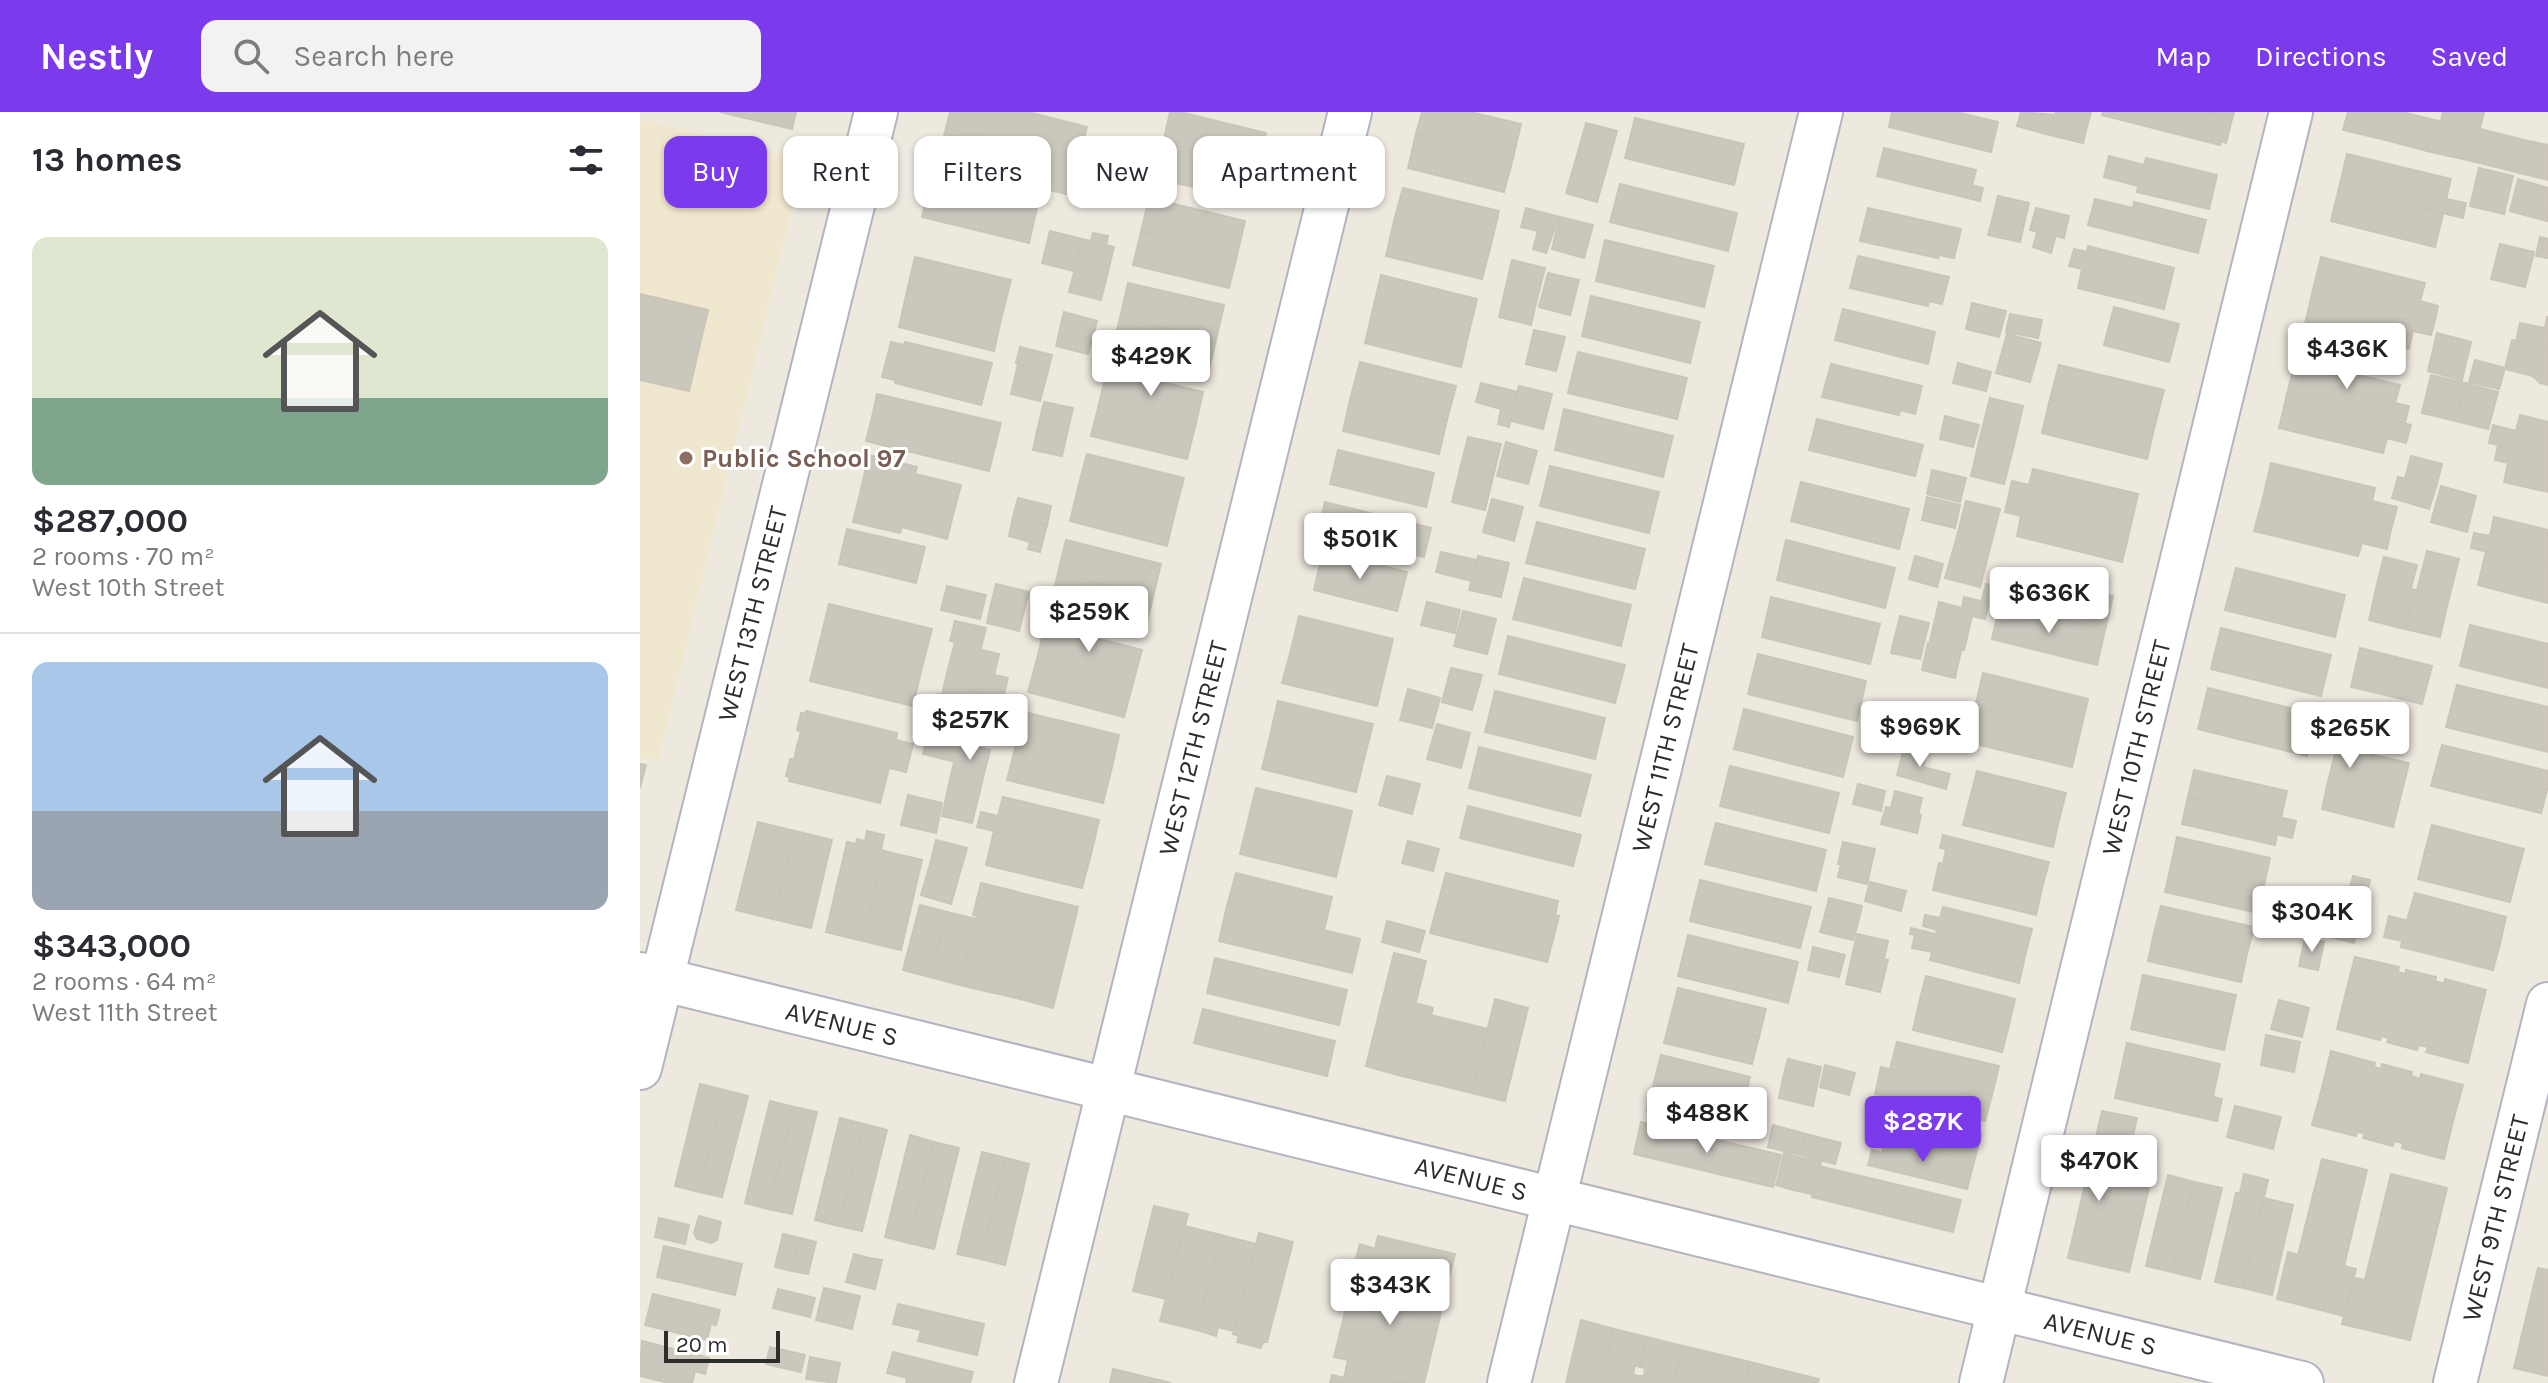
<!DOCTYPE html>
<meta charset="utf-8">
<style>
body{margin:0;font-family:Karla,sans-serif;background:#f2f2f3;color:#2b2b33;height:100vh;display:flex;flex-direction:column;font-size:30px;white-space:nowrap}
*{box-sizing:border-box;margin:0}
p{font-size:26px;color:#7c7c81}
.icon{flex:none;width:44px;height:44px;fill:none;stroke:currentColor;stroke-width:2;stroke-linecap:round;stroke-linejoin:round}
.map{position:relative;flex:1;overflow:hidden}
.drawer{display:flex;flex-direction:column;background:#fff;width:640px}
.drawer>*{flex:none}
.banner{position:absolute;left:24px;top:24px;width:760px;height:72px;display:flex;gap:16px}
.scale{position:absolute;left:24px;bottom:20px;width:116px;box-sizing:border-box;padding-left:8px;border:4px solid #2d2d2d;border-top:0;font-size:22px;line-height:28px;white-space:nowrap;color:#2d2d2d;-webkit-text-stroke:6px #fff;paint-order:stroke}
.price{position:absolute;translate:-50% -68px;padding:0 18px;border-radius:8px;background:#fff;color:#222;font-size:26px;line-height:52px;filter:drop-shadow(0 2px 4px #0008)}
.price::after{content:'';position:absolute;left:50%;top:48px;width:24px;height:18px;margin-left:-12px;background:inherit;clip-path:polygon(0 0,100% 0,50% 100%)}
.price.on{background:#7c3aed;color:#fff}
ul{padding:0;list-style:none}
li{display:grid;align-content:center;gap:16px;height:424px;padding:0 32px}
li+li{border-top:2px solid #e1e1e2}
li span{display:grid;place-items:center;height:248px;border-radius:16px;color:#555}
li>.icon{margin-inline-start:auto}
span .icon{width:144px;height:144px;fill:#fffc;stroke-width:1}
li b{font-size:34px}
h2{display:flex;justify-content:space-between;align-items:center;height:96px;padding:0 32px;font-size:34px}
.tag{padding:0 28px;border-radius:16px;background:#fff;box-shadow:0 2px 6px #0004;font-size:28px;line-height:72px}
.tag.on{background:#7c3aed;color:#fff}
header{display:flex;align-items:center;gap:48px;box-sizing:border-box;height:112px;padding:0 40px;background:#7c3aed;color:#fff}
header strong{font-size:38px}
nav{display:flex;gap:44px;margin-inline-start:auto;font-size:28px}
.search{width:560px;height:72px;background:#f2f2f3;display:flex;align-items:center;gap:20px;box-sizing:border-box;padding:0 28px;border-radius:16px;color:#7c7c81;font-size:30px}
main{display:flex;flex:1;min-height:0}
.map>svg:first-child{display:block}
.education{fill:#f0e7cf}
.building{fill:#cac7bd;stroke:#cac5b8;stroke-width:2}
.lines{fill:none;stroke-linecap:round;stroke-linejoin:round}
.minor-casing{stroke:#b3b4c0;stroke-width:46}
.minor{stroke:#fff;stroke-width:42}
.education-dot{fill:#8d6e63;stroke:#fff;stroke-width:3}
.labels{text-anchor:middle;stroke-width:6;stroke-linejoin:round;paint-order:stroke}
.education-label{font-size:26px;font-weight:bold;fill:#785e54;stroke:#fff;text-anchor:start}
.street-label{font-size:26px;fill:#2d2d2d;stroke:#fff}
</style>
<header>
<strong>Nestly</strong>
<div class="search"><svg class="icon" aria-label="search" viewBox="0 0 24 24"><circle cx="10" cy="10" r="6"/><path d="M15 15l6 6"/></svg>Search here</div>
<nav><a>Map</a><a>Directions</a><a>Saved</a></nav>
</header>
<main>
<section class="drawer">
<h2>13 homes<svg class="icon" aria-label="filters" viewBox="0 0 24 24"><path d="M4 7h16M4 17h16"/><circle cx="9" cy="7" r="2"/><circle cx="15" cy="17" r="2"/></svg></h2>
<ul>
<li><span style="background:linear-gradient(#dfe7d0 65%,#7fa58c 0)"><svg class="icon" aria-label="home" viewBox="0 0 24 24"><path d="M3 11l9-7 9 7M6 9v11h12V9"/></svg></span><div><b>$287,000</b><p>2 rooms · 70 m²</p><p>West 10th Street</p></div></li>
<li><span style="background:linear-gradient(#a9c7e8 60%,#9aa5b1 0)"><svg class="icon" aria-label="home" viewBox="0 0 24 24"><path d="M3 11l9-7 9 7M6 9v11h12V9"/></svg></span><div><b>$343,000</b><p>2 rooms · 64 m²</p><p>West 11th Street</p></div></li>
</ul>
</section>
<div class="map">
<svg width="1908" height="1271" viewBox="0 0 1908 1271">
<rect width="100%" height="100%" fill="#eee9df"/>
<path class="education" d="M0 7 164 48 18 649 0 645Z"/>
<g class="building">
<path d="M80 0H156L152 17Z"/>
<path d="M310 0H388L447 15 438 49 306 16Z"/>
<path d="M530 0H540L626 21 618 53 523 31Z"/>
<path d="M782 0H830L881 12 873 46 776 22Z"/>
<path d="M1252 0H1316L1358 10 1351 40 1249 15Z"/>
<path d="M1381 0 1415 3 1410 23 1377 14Z"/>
<path d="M1416 0H1451L1448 11 1415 3Z"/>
<path d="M1463 0H1565L1592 7 1586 31 1581 29 1580 33 1462 3Z"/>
<path d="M1565 0H1594L1592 7Z"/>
<path d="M1708 0H1748L1742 27 1703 18Z"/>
<path d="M1748 0H1762L1794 8 1787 39 1742 27Z"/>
<path d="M1803 0H1844L1832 49 1787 39 1794 8 1801 9Z"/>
<path d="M1415 3 1448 11 1443 31 1410 23Z"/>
<path d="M995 6 1104 32 1094 73 985 46Z"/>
<path d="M946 11 977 19 967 55 936 47Z"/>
<path d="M306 16 438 49 430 83 298 50Z"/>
<path d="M1840 17 1884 28 1876 60 1832 49Z"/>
<path d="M776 22 873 46 864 80 768 56Z"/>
<path d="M1884 28 1908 33V68L1876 60Z"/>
<path d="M523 31 618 53 610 88 514 66Z"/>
<path d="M1244 36 1336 58 1332 73 1343 76 1340 89 1237 64Z"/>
<path d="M465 41 497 50 492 70 460 61Z"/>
<path d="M1707 42 1811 67 1806 87 1826 91 1823 106 1699 76Z"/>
<path d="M1469 44 1504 53 1506 46 1577 63 1569 97 1497 80 1498 74 1464 65Z"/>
<path d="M936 47 967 55 957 90 926 81Z"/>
<path d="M1839 56 1873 64 1864 102 1830 94Z"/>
<path d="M1878 67 1908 76 1907 109 1870 99Z"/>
<path d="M290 70 397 96 389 131 282 105Z"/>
<path d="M980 72 1097 101 1088 139 970 110Z"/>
<path d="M763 76 859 99 851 133 754 109Z"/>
<path d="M1699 76 1803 102 1795 135 1691 109Z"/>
<path d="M1358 84 1389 91 1384 112 1353 105Z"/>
<path d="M509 86 605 109 597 143 501 120Z"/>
<path d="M1455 87 1493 96 1494 90 1566 108 1558 141 1448 113Z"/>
<path d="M886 96 919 105 906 141 893 137 898 119 881 115Z"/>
<path d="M1228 96 1321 117 1314 146 1299 143 1298 146 1220 129Z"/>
<path d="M1396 96 1429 104 1424 126 1390 118Z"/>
<path d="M920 105 953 113 944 146 912 137Z"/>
<path d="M1353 105 1384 112 1380 130 1348 123Z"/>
<path d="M754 109 851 133 842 167 746 144Z"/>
<path d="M410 119 442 127 434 159 402 151Z"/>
<path d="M501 120 597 143 589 176 493 153Z"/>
<path d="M453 121 468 124 466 133 474 135 469 155 437 148 442 127 451 129Z"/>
<path d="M1397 121 1415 126 1411 141 1393 135Z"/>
<path d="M1900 125 1908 127V146L1896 144Z"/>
<path d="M965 128 1074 154 1064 195 956 169Z"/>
<path d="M1860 132 1894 140 1885 175 1851 167Z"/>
<path d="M1448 134 1534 156 1524 197 1438 176 1442 157 1429 154 1434 137 1447 140Z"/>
<path d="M1218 144 1309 165 1302 192 1289 189 1288 194 1210 176Z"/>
<path d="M275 145 371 168 362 203 267 179Z"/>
<path d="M1681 145 1785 171 1780 189 1798 194 1795 208 1673 178Z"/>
<path d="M437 148 469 155 461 188 429 180Z"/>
<path d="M872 148 905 156 896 191 864 183Z"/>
<path d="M908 161 939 168 930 203 899 195Z"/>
<path d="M741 163 837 187 829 220 733 197Z"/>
<path d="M488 171 584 193 576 228 480 206Z"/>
<path d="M1673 178 1795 208 1791 223 1773 219 1769 237 1665 212Z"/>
<path d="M267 179 362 203 354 239 259 215Z"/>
<path d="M0 182 68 198 49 279 0 268Z"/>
<path d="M864 183 896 191 891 213 859 205Z"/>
<path d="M951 184 1060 210 1050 251 942 224Z"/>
<path d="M1332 191 1366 199 1359 225 1326 217Z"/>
<path d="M1474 195 1539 212 1529 250 1464 233Z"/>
<path d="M733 197 829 220 821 255 725 231Z"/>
<path d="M1203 197 1295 220 1288 252 1195 228Z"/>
<path d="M424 200 457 209 448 242 416 234Z"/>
<path d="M1370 202 1402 208 1398 226 1366 220Z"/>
<path d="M1907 204 1908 236 1876 229 1880 211 1905 216Z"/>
<path d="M480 206 576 228 568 261 472 239Z"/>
<path d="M894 218 925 225 916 259 886 252Z"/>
<path d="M1797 221 1831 230 1822 268 1788 259Z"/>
<path d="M1367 222 1401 231 1390 270 1356 261Z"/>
<path d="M1872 228 1908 236V273L1900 271 1893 264 1865 257Z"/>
<path d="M251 230 264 233 265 230 352 251 341 293 255 271V268L242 265Z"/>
<path d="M380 235 412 243 408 259 376 251Z"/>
<path d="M938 240 1047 266 1037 307 928 281Z"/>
<path d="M1656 248 1760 273 1755 291 1769 294 1765 311 1647 282Z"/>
<path d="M1835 248 1865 256 1859 277 1829 270Z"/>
<path d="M720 250 816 274 807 308 711 284Z"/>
<path d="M1318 251 1351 260 1346 279 1313 271Z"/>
<path d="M378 252 408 259 400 289 371 282Z"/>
<path d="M1191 252 1282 274 1275 302 1260 298 1259 303 1182 285Z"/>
<path d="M1419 253 1524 278 1515 313 1410 287Z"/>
<path d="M467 257 563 280 555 315 459 292Z"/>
<path d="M1791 263 1825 271 1816 309 1782 301Z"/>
<path d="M841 271 878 280 869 315 858 312 861 297 836 290Z"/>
<path d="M1825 271 1858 280 1848 317 1816 309Z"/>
<path d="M879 274 912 282 903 317 871 309Z"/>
<path d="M237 282 361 311 355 335 232 305Z"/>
<path d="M1647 282 1771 313 1766 331 1747 326 1743 341 1639 316Z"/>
<path d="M711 284 807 308 799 342 703 319Z"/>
<path d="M1350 286 1383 294 1374 333 1340 325Z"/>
<path d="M1410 287 1515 313 1507 347 1402 321Z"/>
<path d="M404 290 433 296 426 326 397 319Z"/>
<path d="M459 292 555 315 547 347 451 324Z"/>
<path d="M924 297 1033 324 1023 365 915 338Z"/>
<path d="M1880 303 1908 310V345L1849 331 1853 313 1876 319Z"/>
<path d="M1305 304 1339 313 1333 335 1300 327Z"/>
<path d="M232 305 355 335 349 359 226 329Z"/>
<path d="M1177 307 1283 333 1275 364 1169 338Z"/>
<path d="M397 319 426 326 422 344 393 338Z"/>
<path d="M828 325 861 332 853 365 820 357Z"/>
<path d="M1340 325 1374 333 1364 372 1331 364Z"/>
<path d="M866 330 897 339 888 372 857 364Z"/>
<path d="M1858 333 1908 345V380L1864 370 1868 351 1855 348Z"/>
<path d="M698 338 794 361 786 395 690 372Z"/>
<path d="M447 342 544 366 535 400 438 376Z"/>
<path d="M229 343 277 355 275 362 321 373 314 399 221 377Z"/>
<path d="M1771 344 1802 352 1796 375 1765 367Z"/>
<path d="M1631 351 1735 376 1732 389 1757 395 1751 418 1623 386Z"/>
<path d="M910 354 1019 380 1009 421 900 394Z"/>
<path d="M820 357 853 365 845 398 812 390Z"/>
<path d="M1393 357 1498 382 1490 417 1368 387 1372 369 1389 373Z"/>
<path d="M1292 358 1326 366 1320 390 1287 382Z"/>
<path d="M1758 365 1796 375 1789 397 1752 386Z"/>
<path d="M1161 370 1269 397 1259 437 1151 409Z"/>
<path d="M1801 374 1836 384 1827 420 1791 410Z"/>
<path d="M438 376 535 400 527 434 430 409Z"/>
<path d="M221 377 314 399 307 427 262 415 260 421 213 410Z"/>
<path d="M1287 385 1320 393 1315 416 1282 408Z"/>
<path d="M378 386 411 394 407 413 373 405Z"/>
<path d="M1623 386 1751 418 1747 437 1722 431 1718 444 1614 419Z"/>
<path d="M852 387 883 395 874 429 843 420Z"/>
<path d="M1368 387 1490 417 1482 450 1377 424 1381 404 1365 400Z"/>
<path d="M1326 389 1360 397 1350 436 1316 428Z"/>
<path d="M685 390 791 416 784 445 678 419Z"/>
<path d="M373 405 407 413 400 440 388 437 390 430 369 424Z"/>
<path d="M1854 405 1908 418V454L1831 436 1834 421 1850 424Z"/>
<path d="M897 410 1005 437 995 477 886 451Z"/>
<path d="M207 417 285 435 276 471 199 452Z"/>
<path d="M426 428 521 452 513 485 418 461Z"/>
<path d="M1146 428 1255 456 1245 496 1137 468Z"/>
<path d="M1316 428 1350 436 1340 475 1305 466Z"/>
<path d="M683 439 767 460 757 499 674 478Z"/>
<path d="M1787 439 1819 447 1809 486 1777 478Z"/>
<path d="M1846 439 1908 454V491L1838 473Z"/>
<path d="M801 440 836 448 832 469 796 460Z"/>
<path d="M838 444 869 451 861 485 829 478Z"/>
<path d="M1275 444 1303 452 1297 475 1269 467Z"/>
<path d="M1744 445 1777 453 1771 476 1738 468Z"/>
<path d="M1596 456 1705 483 1695 525 1585 498Z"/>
<path d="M1368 458 1473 484 1465 518 1342 488 1346 472 1364 477Z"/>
<path d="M418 461 513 485 505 518 410 494Z"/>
<path d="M884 466 991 493 981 534 873 507Z"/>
<path d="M1738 468 1775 478 1765 517 1729 508Z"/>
<path d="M356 472 389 480 384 499 351 492Z"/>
<path d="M307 474 346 483 340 507 301 498Z"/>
<path d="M1775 478 1809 486 1800 525 1765 517Z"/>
<path d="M1131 485 1240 512 1230 552 1122 525Z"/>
<path d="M1324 485 1349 491 1345 507 1332 504 1324 538 1290 529 1299 490 1322 496Z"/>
<path d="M787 490 820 498 815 521 781 513Z"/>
<path d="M189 492 292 517 282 555 180 529Z"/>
<path d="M351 492 384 499 379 519 347 511Z"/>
<path d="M1360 493 1465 518 1457 553 1352 527Z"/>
<path d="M823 499 856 507 847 542 814 534Z"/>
<path d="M659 504 753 527 745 560 651 538Z"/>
<path d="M1260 504 1289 511 1280 547 1251 541Z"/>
<path d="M315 509 346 516 333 567 307 561 315 530 310 529Z"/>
<path d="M405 513 502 538 493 571 397 547Z"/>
<path d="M1830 513 1908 532V576L1820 554Z"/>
<path d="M1581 516 1691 543 1681 584 1571 557Z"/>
<path d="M868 524 985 553 975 591 859 562Z"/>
<path d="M180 529 282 555 273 594 170 569Z"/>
<path d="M1288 531 1321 539 1315 566 1282 558Z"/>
<path d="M1720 536 1756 545 1746 583 1711 575Z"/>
<path d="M342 538 359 542 354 563 368 566 363 586 332 578Z"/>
<path d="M651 538 745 560 737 594 642 571Z"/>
<path d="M1118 542 1226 569 1217 609 1108 582Z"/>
<path d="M1756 545 1792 554 1782 592 1746 583Z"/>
<path d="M397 547 493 571 484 605 388 580Z"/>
<path d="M811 556 842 563 832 598 802 590Z"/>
<path d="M307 561 333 567 320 618 291 611 298 582 302 583Z"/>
<path d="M1343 561 1448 587 1440 621 1335 596Z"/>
<path d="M1817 573 1908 595V640L1806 615Z"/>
<path d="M1568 576 1678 603 1667 644 1558 617Z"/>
<path d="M768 577 800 586 792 616 760 608Z"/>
<path d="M332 578 363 586 358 605 328 597Z"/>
<path d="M855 579 965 606 955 647 845 620Z"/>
<path d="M638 589 733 612 724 647 630 624Z"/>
<path d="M1313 591 1440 621 1432 655 1327 630 1330 616 1309 611Z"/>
<path d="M1104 597 1213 625 1203 665 1094 637Z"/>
<path d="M1274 597 1308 606 1299 640 1265 632Z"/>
<path d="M166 599 257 621 256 628 273 632 266 660 157 634 161 620 157 618 161 601 165 602Z"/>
<path d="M384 600 479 623 472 655 376 633Z"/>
<path d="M291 611 320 618 312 649 283 642Z"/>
<path d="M797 612 830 621 821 656 787 647Z"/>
<path d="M630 624 724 647 716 680 622 657Z"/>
<path d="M319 630 350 638 342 670 311 663Z"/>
<path d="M376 633 472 655 463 691 367 668Z"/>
<path d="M1265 633 1287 639 1283 655 1310 662 1306 677 1257 663Z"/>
<path d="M1802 633 1908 659V674L1901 701 1791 674Z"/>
<path d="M157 634 249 656 240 691 149 669 150 665 146 664 150 647 154 648Z"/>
<path d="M1697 634 1733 643 1724 682 1687 674Z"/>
<path d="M839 635 951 663 940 704 829 676Z"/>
<path d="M1733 643 1769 651 1759 691 1724 682Z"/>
<path d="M0 652 6 653 0 676Z"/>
<path d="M1090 654 1199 681 1189 721 1080 694Z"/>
<path d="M1554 658 1647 679 1641 706 1548 685Z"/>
<path d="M1337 659 1426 681 1419 708 1330 686Z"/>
<path d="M311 663 342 670 332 711 302 704Z"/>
<path d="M747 664 780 672 772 702 739 693Z"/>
<path d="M1218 672 1245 679 1241 699 1213 692Z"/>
<path d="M1687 674 1724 682 1718 706 1682 697Z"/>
<path d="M616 676 712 699 704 732 608 709Z"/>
<path d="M1255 679 1282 686 1278 703 1251 696Z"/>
<path d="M1724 682 1759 691 1753 715 1718 706Z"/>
<path d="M268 683 302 691 296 721 261 713Z"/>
<path d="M363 685 459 708 451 742 337 715 341 700 358 704Z"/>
<path d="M1548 685 1656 709 1652 726 1637 722 1635 733 1542 712Z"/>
<path d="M1330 686 1419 708 1413 735 1323 713Z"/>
<path d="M828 694 941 723 933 754 820 726Z"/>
<path d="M1246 695 1281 703 1277 721 1241 712Z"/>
<path d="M608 709 704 732 696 765 600 742Z"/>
<path d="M118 710 155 719 133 807 96 798Z"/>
<path d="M1076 711 1186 738 1176 779 1065 752Z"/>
<path d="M1792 713 1884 737 1877 762 1785 739Z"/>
<path d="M155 719 192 728 171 816 133 807Z"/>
<path d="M227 719 244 723 241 738 244 739 223 829 186 820 207 730 216 732 217 727 225 729Z"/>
<path d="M354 719 451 742 442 776 346 753Z"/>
<path d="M1303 723 1409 750 1402 776 1303 752 1306 737 1300 736Z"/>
<path d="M1537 725 1630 746 1624 773 1531 753Z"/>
<path d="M296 728 327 736 321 757 291 749Z"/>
<path d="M768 729 799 737 793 759 762 751Z"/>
<path d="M1203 730 1235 737 1227 772 1198 765 1201 752H1198Z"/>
<path d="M244 739 282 748 261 838 223 829Z"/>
<path d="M1785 739 1877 762 1870 790 1778 767Z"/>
<path d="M291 749 321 757 311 792 281 783Z"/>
<path d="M1299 751 1402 776 1396 803 1293 778Z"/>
<path d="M1531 753 1624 773 1618 801 1525 780Z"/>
<path d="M596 761 692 785 684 818 587 794Z"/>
<path d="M806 761 918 789 915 803 919 804 915 820 798 791Z"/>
<path d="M1713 764 1730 768 1724 791 1707 787Z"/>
<path d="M1060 768 1171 795 1160 836 1050 809Z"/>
<path d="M1230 770 1266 779 1261 799 1225 789Z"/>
<path d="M341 771 438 795 430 828 333 803Z"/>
<path d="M1775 781 1866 805 1860 832 1767 808Z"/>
<path d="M1189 786 1222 794 1218 811 1185 803Z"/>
<path d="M798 791 915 820 907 850 790 821Z"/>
<path d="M280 793 307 800 290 865 263 858Z"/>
<path d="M587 794 720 827 712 861 579 829Z"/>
<path d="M1521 794 1614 815 1607 842 1514 821Z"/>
<path d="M1303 795 1392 817 1385 844 1296 822 1297 818 1283 814 1285 803 1300 806Z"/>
<path d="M307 800 336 807 320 873 290 865Z"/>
<path d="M1185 803 1218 811 1213 828 1180 820Z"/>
<path d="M337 804 367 812 350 880 320 873Z"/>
<path d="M1749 804 1860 832 1853 858 1761 835 1762 829 1744 825Z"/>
<path d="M1692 805 1720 812 1714 831 1687 824Z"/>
<path d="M747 809 785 819 779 840 742 830Z"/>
<path d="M367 812 397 819 380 887 350 880Z"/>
<path d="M1271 816 1385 844 1379 871 1290 848 1292 840 1272 836 1275 823 1270 822Z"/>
<path d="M397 819 430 828 413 896 380 887Z"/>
<path d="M1514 821 1607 842 1601 870 1508 849Z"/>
<path d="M1217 822 1248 829 1244 847 1213 840Z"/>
<path d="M1048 823 1158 850 1148 891 1038 864Z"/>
<path d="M1665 826 1684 830 1678 858 1659 854Z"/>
<path d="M1173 835 1205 843 1199 865 1168 858Z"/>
<path d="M1213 840 1248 848 1240 880 1206 872Z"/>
<path d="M754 841 786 849 758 963 726 954Z"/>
<path d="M1715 845 1759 855 1758 860 1765 862 1766 858 1796 865 1795 869 1804 872 1805 867 1846 878 1837 914 1706 880Z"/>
<path d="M575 846 707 878 699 913 567 881Z"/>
<path d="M1503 863 1596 883 1590 911 1497 890Z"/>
<path d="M1286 864 1375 887 1369 913 1279 891Z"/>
<path d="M1038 876 1126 897 1119 925 1031 904Z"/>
<path d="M1706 880 1837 914 1828 951 1786 940 1788 935 1779 933 1777 938 1747 930 1749 926 1742 924 1740 928 1697 917Z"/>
<path d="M855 887 888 896 865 989 832 981Z"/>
<path d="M1639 888 1669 896 1662 925 1631 917Z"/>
<path d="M1497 890 1590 911 1584 938 1491 917Z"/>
<path d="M775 891 793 896 791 903 811 908 795 972 758 963Z"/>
<path d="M1279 891 1369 913 1362 940 1273 918Z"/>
<path d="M563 897 695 929 687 964 554 931Z"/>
<path d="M1031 904 1119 925 1112 952 1024 931Z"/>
<path d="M811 908 848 917 832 981 795 972Z"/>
<path d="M1626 923 1660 930 1654 960 1621 953Z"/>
<path d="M1257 930 1359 954 1352 983 1250 957Z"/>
<path d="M1487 931 1580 952 1574 979 1481 958Z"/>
<path d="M1691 939 1735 951 1734 955 1741 957 1742 952 1772 960 1771 964 1780 967 1781 962 1823 973 1813 1009 1682 976Z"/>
<path d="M1021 943 1110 965 1103 993 1014 970Z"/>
<path d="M1148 947 1181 955 1177 974 1143 966Z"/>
<path d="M1185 953 1215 961 1209 983 1180 975Z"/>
<path d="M1241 955 1352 983 1345 1009 1235 982Z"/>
<path d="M1481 958 1574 979 1573 985 1582 987 1577 1009 1475 986Z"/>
<path d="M1143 966 1177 974 1173 994 1139 986Z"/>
<path d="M1014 970 1103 993 1096 1021 1007 999Z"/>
<path d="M60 972 84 978 59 1080 35 1074Z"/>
<path d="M1682 976 1813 1009 1804 1047 1762 1036 1763 1031 1754 1029 1753 1034 1723 1026 1725 1021 1717 1020 1716 1024 1672 1013Z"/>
<path d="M84 978 108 984 82 1085 59 1080Z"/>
<path d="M130 989 154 995 128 1097 105 1091Z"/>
<path d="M1595 994 1641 1005 1633 1037 1587 1025Z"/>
<path d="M154 995 177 1000 152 1102 128 1097Z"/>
<path d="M1462 999 1497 1006 1490 1037 1455 1029Z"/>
<path d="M1252 1001 1341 1023 1334 1050 1245 1028 1247 1023 1226 1018 1228 1010 1233 1011 1236 1002 1251 1005Z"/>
<path d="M200 1006 224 1012 199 1114 175 1108Z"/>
<path d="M1001 1010 1141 1043 1133 1075 994 1042Z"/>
<path d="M224 1012 247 1018 222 1119 199 1114Z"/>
<path d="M1133 1013 1166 1022 1160 1043 1128 1035Z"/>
<path d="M1166 1022 1201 1031 1195 1052 1160 1043Z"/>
<path d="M270 1023 294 1030 269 1131 245 1125Z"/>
<path d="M1245 1028 1334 1050 1327 1077 1228 1053 1232 1038 1242 1041Z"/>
<path d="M1455 1029 1490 1037 1462 1154 1428 1146Z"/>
<path d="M294 1030 319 1036 294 1137 269 1131Z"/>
<path d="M1490 1035 1517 1042 1489 1160 1462 1154Z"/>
<path d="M342 1040 366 1046 341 1147 317 1142Z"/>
<path d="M1144 1041 1161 1046 1153 1078 1136 1073Z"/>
<path d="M366 1046 389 1052 365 1153 341 1147Z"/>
<path d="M1161 1046 1181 1050 1172 1082 1153 1078Z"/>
<path d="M1682 1047 1727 1058 1704 1154 1716 1157 1704 1204 1637 1187 1648 1140 1658 1143Z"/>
<path d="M1179 1054 1321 1088 1313 1120 1172 1085Z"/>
<path d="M1604 1062 1628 1068 1603 1176 1575 1170 1596 1081H1600Z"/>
<path d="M1751 1062 1807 1076 1770 1228 1702 1212 1714 1166 1725 1168Z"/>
<path d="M1528 1063 1554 1070 1532 1160 1506 1154Z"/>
<path d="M1554 1070 1582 1076 1560 1167 1532 1160Z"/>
<path d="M1624 1086 1653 1093 1632 1183 1603 1176Z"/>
<path d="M514 1094 548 1102 526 1187 493 1179Z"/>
<path d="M59 1104 81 1110 77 1128 71 1131 57 1127 54 1121Z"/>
<path d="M19 1106 49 1113 45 1132 15 1125Z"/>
<path d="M545 1114 581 1123 557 1218 520 1209Z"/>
<path d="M619 1121 653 1130 627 1230H623L621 1236 597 1230 599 1224 593 1222Z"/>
<path d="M143 1122 160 1126 152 1159 135 1155Z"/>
<path d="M581 1123 616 1132 594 1219 578 1215 576 1224 557 1218Z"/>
<path d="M738 1124 815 1142 806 1176 714 1153 720 1132 735 1137Z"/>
<path d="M160 1126 176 1130 168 1162 152 1159Z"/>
<path d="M24 1134 102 1152 95 1183 17 1165Z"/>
<path d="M214 1142 229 1146 222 1174 206 1170Z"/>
<path d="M229 1146 242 1148 235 1177 222 1174Z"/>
<path d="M714 1153 806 1176 799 1209 723 1190 725 1181 709 1176Z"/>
<path d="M1898 1156 1908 1158V1264L1874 1256Z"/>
<path d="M184 1176 220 1184 212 1217 176 1208Z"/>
<path d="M138 1177 175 1186 170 1205 133 1196Z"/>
<path d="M13 1182 80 1198 76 1213 71 1212 67 1228 5 1213Z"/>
<path d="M723 1190 799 1209 791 1242 700 1221 707 1192 721 1195Z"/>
<path d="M258 1192 344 1212 337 1243 278 1229 281 1218 253 1212Z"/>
<path d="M941 1208 974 1217 960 1271H926Z"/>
<path d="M974 1217 1007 1225 1000 1255 995 1253 993 1262 998 1264 996 1271H960Z"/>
<path d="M700 1221 791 1242 784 1271H766L706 1257 708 1248 694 1245Z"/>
<path d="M1007 1225 1043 1234 1034 1271H996L998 1264H1004L1005 1256 1000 1255Z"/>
<path d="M2 1229 69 1246 65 1262 55 1259 52 1271H29L0 1264Z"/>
<path d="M1043 1234 1077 1242 1070 1271H1034Z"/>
<path d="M130 1235 165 1243 161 1260 126 1252Z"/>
<path d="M253 1240 333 1260 330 1271H266L267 1266 247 1261Z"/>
<path d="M1077 1242 1110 1250 1105 1271H1070Z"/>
<path d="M170 1245 200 1251 196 1271 166 1267Z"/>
<path d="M1110 1250 1146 1259 1143 1271H1105Z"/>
<path d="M473 1257 531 1271H470Z"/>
<path d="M706 1257 766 1271H690L692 1263 704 1266Z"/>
<path d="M1146 1259 1179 1267 1178 1271H1143Z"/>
</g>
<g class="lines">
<g class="minor-casing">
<g id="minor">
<path id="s1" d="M0 862 1662 1271"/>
<path id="s2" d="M0 956 236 0"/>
<path id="s3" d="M396 1271 710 0"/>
<path id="s4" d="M869 1271 1181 0"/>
<path id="s5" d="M1341 1271 1651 0"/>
<path id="s6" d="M1815 1271 1908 892"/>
</g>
</g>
<use href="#minor" class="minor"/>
</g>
<circle class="education-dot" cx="46" cy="346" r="8"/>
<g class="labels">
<g class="education-label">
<text x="62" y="355">Public School 97</text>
</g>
<g class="street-label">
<text dy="9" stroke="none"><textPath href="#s2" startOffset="468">WEST 13TH STREET</textPath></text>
<text dy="9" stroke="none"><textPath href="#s4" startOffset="654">WEST 11TH STREET</textPath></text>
<text dy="9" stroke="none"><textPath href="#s3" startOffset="654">WEST 12TH STREET</textPath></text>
<text dy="9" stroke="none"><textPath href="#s5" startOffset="654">WEST 10TH STREET</textPath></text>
<text dy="9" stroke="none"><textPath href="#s1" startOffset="208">AVENUE S</textPath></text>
<text dy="9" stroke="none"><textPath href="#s1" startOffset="856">AVENUE S</textPath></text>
<text dy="9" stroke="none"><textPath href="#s6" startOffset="170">WEST 9TH STREET</textPath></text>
<text dy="9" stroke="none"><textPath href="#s1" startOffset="1504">AVENUE S</textPath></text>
</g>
</g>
</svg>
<div class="scale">20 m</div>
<b class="price" style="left:1707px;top:279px">$436K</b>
<b class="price" style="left:511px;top:286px">$429K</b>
<b class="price" style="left:720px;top:469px">$501K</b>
<b class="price" style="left:1409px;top:523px">$636K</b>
<b class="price" style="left:449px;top:542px">$259K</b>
<b class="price" style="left:330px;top:650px">$257K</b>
<b class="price" style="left:1280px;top:657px">$969K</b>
<b class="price" style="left:1710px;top:658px">$265K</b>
<b class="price" style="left:1672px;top:842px">$304K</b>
<b class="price" style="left:1067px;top:1043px">$488K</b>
<b class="price on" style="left:1283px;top:1052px">$287K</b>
<b class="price" style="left:1459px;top:1091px">$470K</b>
<b class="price" style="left:750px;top:1215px">$343K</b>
<div class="banner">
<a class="tag on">Buy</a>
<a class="tag">Rent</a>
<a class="tag">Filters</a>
<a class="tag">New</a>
<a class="tag">Apartment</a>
</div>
</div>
</main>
